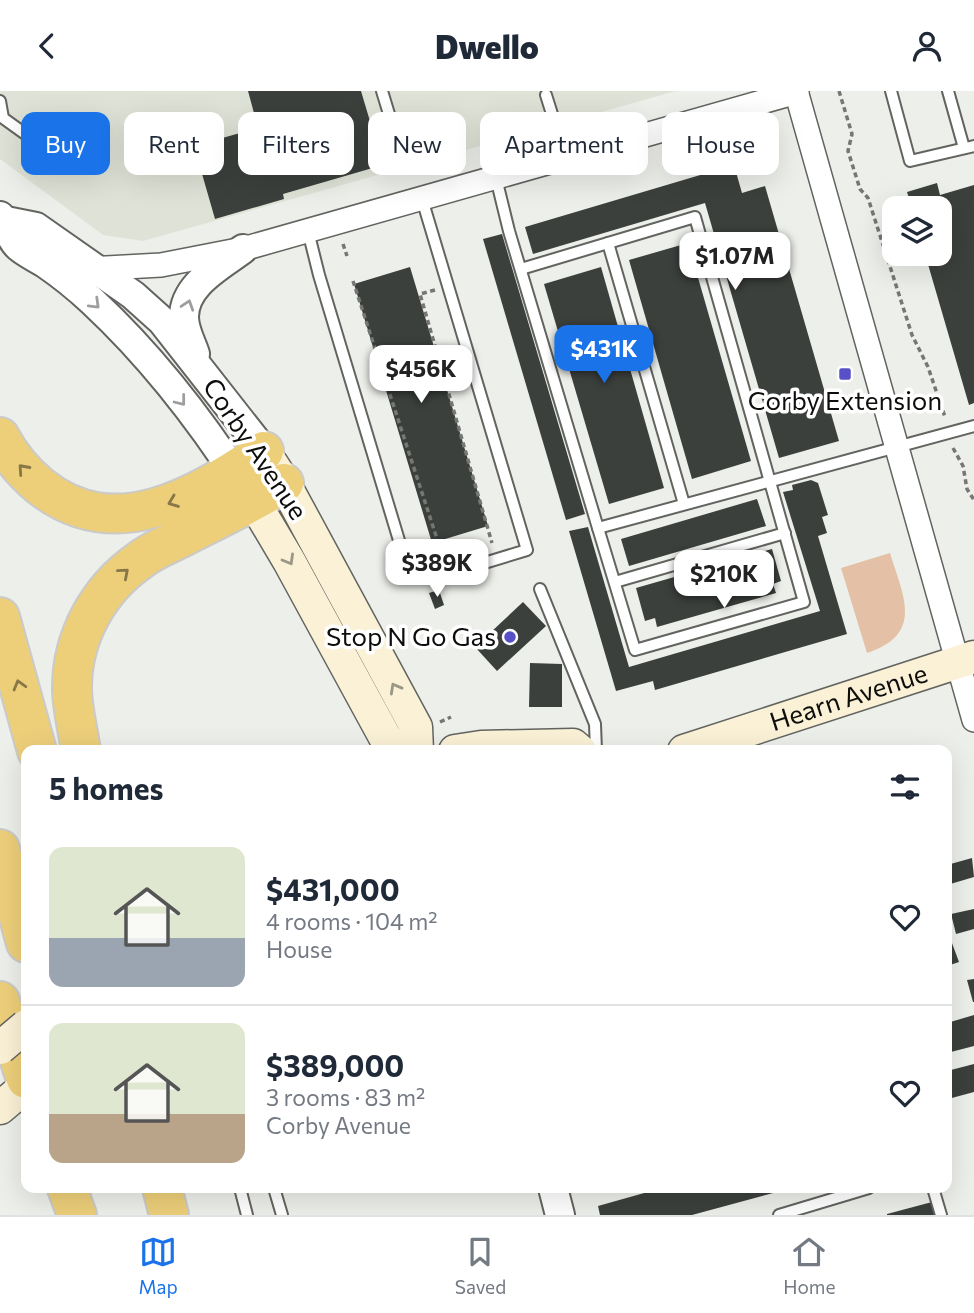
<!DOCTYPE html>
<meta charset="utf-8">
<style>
body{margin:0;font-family:Commissioner,sans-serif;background:#f2f2f3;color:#1f2937;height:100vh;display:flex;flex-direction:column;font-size:26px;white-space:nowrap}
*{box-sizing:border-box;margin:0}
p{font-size:23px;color:#747a83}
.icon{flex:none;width:38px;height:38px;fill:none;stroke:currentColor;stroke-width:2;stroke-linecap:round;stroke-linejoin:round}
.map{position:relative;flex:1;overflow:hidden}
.side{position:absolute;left:21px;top:654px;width:931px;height:448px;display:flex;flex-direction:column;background:#fff;border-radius:14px;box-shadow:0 7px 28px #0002}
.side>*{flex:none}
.hud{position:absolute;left:21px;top:21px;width:933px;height:63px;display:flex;gap:14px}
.controls{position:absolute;left:882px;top:105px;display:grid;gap:14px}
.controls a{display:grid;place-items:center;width:70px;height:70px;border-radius:14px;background:#fff;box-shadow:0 7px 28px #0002;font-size:35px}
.price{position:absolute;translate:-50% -60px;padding:0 16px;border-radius:14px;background:#fff;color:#222;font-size:23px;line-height:46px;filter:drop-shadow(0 2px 4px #0008)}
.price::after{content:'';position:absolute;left:50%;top:42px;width:21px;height:16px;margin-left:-10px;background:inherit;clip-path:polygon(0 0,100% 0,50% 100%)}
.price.active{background:#1a73e8;color:#fff}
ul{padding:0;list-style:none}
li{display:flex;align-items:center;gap:21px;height:175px;padding:0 28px}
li+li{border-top:2px solid #e0e1e3}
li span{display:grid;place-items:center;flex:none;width:196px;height:140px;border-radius:14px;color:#555}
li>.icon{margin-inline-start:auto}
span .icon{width:84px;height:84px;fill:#fffc;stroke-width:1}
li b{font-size:30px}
h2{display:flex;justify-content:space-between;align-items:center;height:84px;padding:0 28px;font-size:30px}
.chip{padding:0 24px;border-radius:14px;background:#fff;box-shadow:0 7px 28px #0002;font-size:24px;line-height:63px}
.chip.active{background:#1a73e8;color:#fff}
header{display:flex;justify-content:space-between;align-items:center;height:91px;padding:0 28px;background:#fff;font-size:32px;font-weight:800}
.dock{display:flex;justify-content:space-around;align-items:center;height:98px;border-top:2px solid #e0e1e3;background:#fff;font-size:19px;color:#747a83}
.dock a{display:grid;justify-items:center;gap:4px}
.dock .active{color:#1a73e8}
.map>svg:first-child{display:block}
.built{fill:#dfe3d7}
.green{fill:#e4c1a6}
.building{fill:#3c403d}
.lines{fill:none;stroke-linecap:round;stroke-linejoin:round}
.service-casing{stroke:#626460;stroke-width:14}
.minor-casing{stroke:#626460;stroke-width:26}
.tertiary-casing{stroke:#626460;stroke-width:32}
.secondary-casing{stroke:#626460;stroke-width:35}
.motorway-casing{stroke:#cacaca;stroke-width:42}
.path{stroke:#767774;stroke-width:3.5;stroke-dasharray:5 3.5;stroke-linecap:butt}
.service{stroke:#fff;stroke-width:10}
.minor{stroke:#fff;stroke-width:23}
.tertiary{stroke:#fff;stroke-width:28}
.secondary{stroke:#faf1d7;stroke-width:32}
.motorway{stroke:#edcf7a;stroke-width:38}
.secondary-bridge-casing{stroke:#626460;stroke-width:35;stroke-linecap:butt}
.secondary-bridge{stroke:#faf1d7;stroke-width:32}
.oneway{stroke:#9e9e9e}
.oneway2{stroke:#887848}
.oneway3{stroke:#9b9686}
.poi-dot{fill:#5750c7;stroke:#fff;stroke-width:2.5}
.labels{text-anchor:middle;stroke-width:7;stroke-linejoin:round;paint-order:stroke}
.poi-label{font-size:26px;fill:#0d0d0c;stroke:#fff}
.street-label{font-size:26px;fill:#0d0d0c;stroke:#fff}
</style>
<header><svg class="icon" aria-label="back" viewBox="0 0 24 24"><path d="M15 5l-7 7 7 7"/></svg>Dwello<svg class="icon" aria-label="person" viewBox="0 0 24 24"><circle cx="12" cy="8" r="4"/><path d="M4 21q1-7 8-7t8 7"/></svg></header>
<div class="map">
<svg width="974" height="1124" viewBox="0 0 974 1124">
<rect width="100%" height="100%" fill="#edefea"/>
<path class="built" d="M0 0H676L143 150 103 144 0 68Z"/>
<path class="green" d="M890 462C903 505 925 543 867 562L841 477Z"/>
<g class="building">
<path d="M248 0H361L383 74 283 103 284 108 215 128 194 55 258 37Z"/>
<path d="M436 21 444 49 398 63 390 35Z"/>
<path d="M734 74 742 102 765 95 839 350 779 367 705 112 533 163 525 136Z"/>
<path d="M937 92 940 104 974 94V312L969 314 925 163H940V117H912L907 101Z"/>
<path d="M502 143 585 423 566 429 483 148Z"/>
<path d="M688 152 751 370 692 388 629 169Z"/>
<path d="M410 176 488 435 432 452 354 193Z"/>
<path d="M601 176 664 397 609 413 544 193Z"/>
<path d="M811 389 818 392 828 424 822 426 827 442 818 445 847 543 655 599 653 590 616 600 569 440 588 436 629 576 820 520 783 401 793 399 792 394Z"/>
<path d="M757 408 766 435 629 475 621 448Z"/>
<path d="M772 458 781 490 773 493 776 502 657 536 655 527 645 530 636 497Z"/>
<path d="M439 499 444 514 435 518 429 502Z"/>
<path d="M523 511 546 535 497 580 475 556Z"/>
<path d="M530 572 562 573V616H529Z"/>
<path d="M972 767 974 786 947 794V774Z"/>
<path d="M974 818V838L956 843 951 823Z"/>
<path d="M949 844 959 871 947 875V845Z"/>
<path d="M974 888V911H973L967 889Z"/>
<path d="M974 924V955L947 962V932Z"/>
<path d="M974 973V1001L948 1008 947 980Z"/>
<path d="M662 1097H787L788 1098 692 1124H600L598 1115Z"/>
<path d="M932 1111 935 1124H887V1123Z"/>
</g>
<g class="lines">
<g class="service-casing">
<g id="service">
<path d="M382 0 389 23"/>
<path d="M891 0 910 70 974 55"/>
<path d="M948 0 964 57"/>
<path d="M546 4 557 39 569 65"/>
<path d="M0 10 3 27 35 50"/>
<path d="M496 87 509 140 598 437 974 335"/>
<path d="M308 140 319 184 404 466 422 471 481 473 527 459 422 108"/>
<path d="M608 152 684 413"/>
<path d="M521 178 695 126 804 511 635 559 598 437"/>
<path d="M615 491 785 442"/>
<path d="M540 498 595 633 596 660"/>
<path d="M240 1097 247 1124"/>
<path d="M274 1097 282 1124"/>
<path d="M933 1097 941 1124"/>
<path d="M779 1124 869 1097"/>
</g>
</g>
<g class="minor-casing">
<g id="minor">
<path d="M796 0 974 629"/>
<path d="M88 178 161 174 243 158 797 1"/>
</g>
</g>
<g class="tertiary-casing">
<g id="tertiary">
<path d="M0 125C9 134 9 148 19 156 27 163 37 167 46 173 62 184 78 197 92 210 150 264 200 328 243 395"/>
<path d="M6 130 36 136 133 204 162 230 264 360"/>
<path d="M195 263C191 251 184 239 184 226 184 193 221 175 243 158"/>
<path d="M553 1097 560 1124"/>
</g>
</g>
<g class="secondary-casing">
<g id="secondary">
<path d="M272 373 284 392 416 636 417 660"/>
<path d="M254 411 289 470 386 648 403 660"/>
<path d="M455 660 481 656 573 654 580 660"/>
<path id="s1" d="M684 660 974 566"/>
<path d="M0 1017 26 995"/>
</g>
</g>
<g class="motorway-casing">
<g id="motorway">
<path d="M0 346C10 365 23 381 40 395 115 455 196 405 264 360"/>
<path d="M0 526 37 660"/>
<path d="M81 660C78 639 72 617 72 597 72 546 98 499 139 470 151 460 167 454 181 447 216 429 251 413 284 392"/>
<path d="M0 758 26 852"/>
<path d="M0 910 26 988"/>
<path d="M67 1097 77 1124"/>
<path d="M162 1097 169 1124"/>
</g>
</g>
<g class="path">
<path d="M839 0 852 43 848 60 860 98 868 107 912 244 928 276 945 326"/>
<path d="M343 153 347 165"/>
<path d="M353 190 440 457"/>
<path d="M435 199 420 203 492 452"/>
<path d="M953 357 963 375 967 398 974 409"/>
<path d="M440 631 451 626"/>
</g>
<use href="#service" class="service"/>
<use href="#minor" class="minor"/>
<use href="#tertiary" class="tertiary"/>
<use href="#secondary" class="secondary"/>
<use href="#motorway" class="motorway"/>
<g class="secondary-bridge-casing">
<path id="secondary-bridge" d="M0 957 26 935"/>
</g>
<use href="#secondary-bridge" class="secondary-bridge"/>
</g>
<defs><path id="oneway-chevron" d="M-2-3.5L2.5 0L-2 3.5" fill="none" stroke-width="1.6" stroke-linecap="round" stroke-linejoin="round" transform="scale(1.75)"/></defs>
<g class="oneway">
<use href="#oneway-chevron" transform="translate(95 213) rotate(44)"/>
<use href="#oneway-chevron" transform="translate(188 214) rotate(-72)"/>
<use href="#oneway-chevron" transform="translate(181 310) rotate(52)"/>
</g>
<g class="oneway2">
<use href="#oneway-chevron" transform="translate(23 378) rotate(-132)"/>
<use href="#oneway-chevron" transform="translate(173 411) rotate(159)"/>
<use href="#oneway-chevron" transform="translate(124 482) rotate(-41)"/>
<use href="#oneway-chevron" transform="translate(19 594) rotate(-106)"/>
</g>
<g class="oneway3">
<use href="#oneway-chevron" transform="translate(289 469) rotate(60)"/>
<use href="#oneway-chevron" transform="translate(395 597) rotate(-119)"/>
</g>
<g class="poi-dot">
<rect x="838" y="276" width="14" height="14" rx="3.5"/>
<circle cx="510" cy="546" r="7"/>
</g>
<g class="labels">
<g class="poi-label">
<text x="845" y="319">Corby Extension</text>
<text x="496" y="555" text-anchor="end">Stop N Go Gas</text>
</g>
<g class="street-label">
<text transform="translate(255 358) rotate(56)" y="9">Corby Avenue</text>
<text dy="9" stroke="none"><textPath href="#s1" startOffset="173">Hearn Avenue</textPath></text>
</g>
</g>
</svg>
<div class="controls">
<a><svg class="icon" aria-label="layers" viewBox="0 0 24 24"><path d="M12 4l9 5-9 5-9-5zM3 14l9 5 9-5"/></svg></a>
</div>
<b class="price" style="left:735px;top:201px">$1.07M</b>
<b class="price active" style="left:604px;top:294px">$431K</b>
<b class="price" style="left:421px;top:314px">$456K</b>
<b class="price" style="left:437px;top:508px">$389K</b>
<b class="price" style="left:724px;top:519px">$210K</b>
<div class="hud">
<a class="chip active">Buy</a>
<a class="chip">Rent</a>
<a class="chip">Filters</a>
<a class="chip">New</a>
<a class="chip">Apartment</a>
<a class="chip">House</a>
</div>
<section class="side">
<h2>5 homes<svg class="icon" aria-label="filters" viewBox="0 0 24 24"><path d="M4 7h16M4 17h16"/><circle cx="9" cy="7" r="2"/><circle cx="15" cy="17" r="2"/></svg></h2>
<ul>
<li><span style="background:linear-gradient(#dfe7d0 65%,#9aa5b1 0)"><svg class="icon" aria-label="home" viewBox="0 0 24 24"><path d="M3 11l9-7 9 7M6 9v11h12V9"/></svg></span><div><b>$431,000</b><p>4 rooms · 104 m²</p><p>House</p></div><svg class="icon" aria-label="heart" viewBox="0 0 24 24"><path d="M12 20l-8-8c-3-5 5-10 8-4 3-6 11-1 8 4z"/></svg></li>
<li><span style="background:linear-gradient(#dfe7d0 65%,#b9a48a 0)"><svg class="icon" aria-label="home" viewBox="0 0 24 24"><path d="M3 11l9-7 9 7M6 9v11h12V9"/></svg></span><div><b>$389,000</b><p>3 rooms · 83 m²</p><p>Corby Avenue</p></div><svg class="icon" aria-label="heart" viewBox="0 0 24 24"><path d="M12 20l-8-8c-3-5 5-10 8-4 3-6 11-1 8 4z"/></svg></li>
</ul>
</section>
</div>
<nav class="dock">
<a class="active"><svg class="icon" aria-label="map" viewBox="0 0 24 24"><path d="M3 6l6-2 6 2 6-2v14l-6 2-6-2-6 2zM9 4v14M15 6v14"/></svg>Map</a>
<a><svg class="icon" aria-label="saved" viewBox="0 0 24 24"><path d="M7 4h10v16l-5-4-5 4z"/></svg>Saved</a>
<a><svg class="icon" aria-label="home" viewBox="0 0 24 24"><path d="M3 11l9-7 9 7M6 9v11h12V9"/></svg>Home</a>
</nav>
